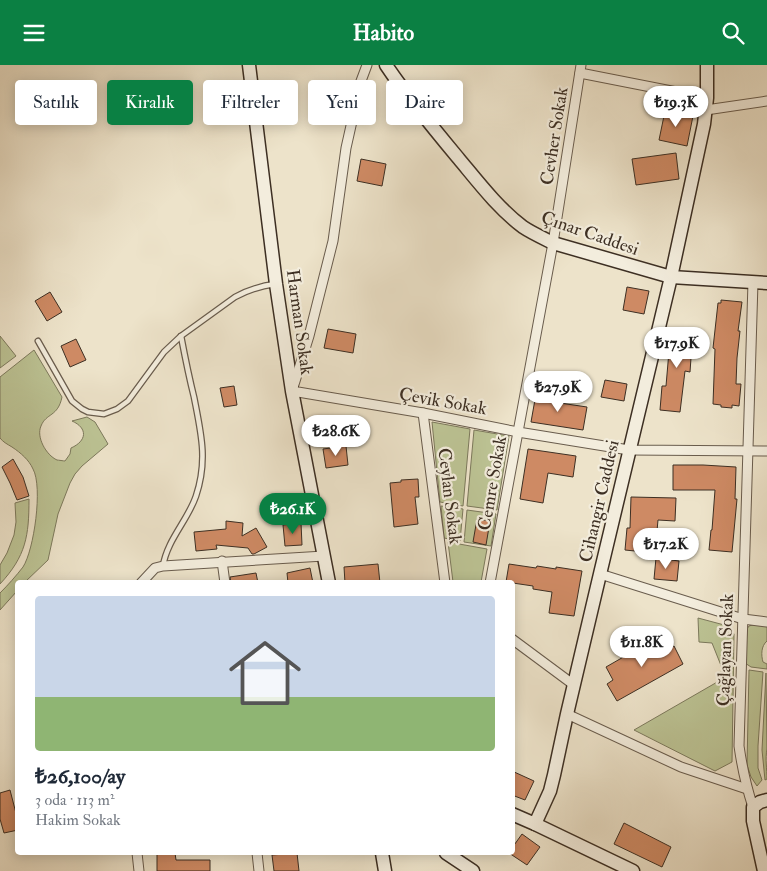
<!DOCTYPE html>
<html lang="tr">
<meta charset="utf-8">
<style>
body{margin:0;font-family:"IM FELL Double Pica",serif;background:#f2f2f3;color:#1f2937;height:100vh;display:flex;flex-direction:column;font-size:19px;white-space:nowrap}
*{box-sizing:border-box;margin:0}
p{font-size:16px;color:#747a83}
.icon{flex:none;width:28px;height:28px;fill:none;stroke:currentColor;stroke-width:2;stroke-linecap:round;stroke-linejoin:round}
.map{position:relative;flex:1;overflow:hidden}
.sheet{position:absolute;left:15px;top:515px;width:500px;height:275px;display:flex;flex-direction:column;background:#fff;border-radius:5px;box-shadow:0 2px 12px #0003}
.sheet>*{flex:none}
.top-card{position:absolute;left:15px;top:15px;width:500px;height:45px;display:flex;gap:10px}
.price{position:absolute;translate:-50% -42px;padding:0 11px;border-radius:18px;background:#fff;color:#222;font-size:16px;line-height:32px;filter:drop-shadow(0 1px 2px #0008)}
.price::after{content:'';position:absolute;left:50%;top:30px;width:15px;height:11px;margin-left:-8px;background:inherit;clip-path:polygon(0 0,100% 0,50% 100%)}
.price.selected{background:#0b8043;color:#fff}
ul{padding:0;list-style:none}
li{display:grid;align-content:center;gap:10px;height:265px;padding:0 20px}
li+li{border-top:1px solid #e0e1e3}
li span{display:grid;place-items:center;height:155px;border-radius:5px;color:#555}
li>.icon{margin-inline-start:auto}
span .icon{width:90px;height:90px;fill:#fffc;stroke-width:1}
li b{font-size:21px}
.tag{padding:0 18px;border-radius:5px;background:#fff;box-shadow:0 2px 12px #0003;font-size:18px;line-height:45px}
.tag.selected{background:#0b8043;color:#fff}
header{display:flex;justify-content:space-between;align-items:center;height:65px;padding:0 20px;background:#0b8043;color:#fff;font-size:22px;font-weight:700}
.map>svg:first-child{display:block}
.green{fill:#bcc394;stroke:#7c795c}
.building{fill:#ce8a64;stroke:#3d2f23}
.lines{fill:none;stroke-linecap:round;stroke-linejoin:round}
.lane-casing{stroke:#695c4d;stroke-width:7}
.street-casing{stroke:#695c4d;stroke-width:11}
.secondary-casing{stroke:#3d2f23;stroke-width:15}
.lane{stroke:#f3eddd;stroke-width:4.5}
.street{stroke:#f3eddd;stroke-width:9}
.secondary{stroke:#f3eddd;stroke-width:12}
.labels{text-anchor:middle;stroke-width:4.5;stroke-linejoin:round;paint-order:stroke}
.street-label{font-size:18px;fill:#3d2f23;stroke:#f3eddd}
</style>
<header><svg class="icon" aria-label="menu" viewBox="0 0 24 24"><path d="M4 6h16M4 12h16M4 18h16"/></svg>Habito<svg class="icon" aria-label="search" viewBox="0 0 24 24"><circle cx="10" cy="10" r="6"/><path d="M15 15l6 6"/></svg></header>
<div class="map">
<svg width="767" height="806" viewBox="0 0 767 806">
<rect width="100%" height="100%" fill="#ede3ca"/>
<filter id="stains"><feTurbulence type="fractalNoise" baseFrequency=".004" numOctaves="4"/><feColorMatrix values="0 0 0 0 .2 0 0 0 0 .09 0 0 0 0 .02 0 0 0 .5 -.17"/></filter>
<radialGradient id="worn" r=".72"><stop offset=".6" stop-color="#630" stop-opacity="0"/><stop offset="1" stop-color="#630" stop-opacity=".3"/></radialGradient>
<g class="green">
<path d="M0 271 16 291 0 303Z"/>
<path d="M34 285 62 332C58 352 46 348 41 361 36 372 46 390 57 395 58 395 64 396 65 396L70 389 71 383C87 376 88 363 72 356L87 352 95 357 108 379 82 401 75 409 70 418 58 449 48 495 25 517 18 518 17 526 0 545V528C8 520 16 511 23 502 34 485 43 422 33 404 29 395 21 388 12 382 7 379 3 377 0 373V312Z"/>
<path d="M432 357 470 364 463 441 440 437Z"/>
<path d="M474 365 509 371 497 445 467 441Z"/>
<path d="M29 434C29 471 26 491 0 519V500L7 488 14 470 16 457 15 438Z"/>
<path d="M441 441 463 444 460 476 444 473Z"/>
<path d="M467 445 496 449 491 481 464 477Z"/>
<path d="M448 477 487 484 481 517H453Z"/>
<path d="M698 553 728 561 734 569 732 697 715 706 634 665 719 616 722 603 712 578 699 577Z"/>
<path d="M756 559 767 560V576C761 581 761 590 763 597L767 599V604L751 602 745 598 747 564 749 561Z"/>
<path d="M749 605 763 607 758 681V703L762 715 757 721 751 712 747 700Z"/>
<path d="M766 608 767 684C765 694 767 704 767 714L765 715 762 685Z"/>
</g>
<g class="building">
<path d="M665 46 693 51 687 81 659 75Z"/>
<path d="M676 88 679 114 636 120 632 94Z"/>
<path d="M361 94 386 99 382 121 357 116Z"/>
<path d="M627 222 649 226 644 249 623 245Z"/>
<path d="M50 227 62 247 47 256 35 236Z"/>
<path d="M721 235 742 237 738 266H740L737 293 736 319H741L739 341 732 340V343L721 342V340L713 339 715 284 713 283 718 238H721Z"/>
<path d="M671 263 693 265 690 307 685 306 680 347 660 345 662 321H666Z"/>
<path d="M328 264 356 269 353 288 324 283Z"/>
<path d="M76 274 86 295 70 302 61 281Z"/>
<path d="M605 315 627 319 624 336 601 332Z"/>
<path d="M234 321 237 340 224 342 220 323Z"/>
<path d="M536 329 561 333 560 338 587 342 583 365 531 357Z"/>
<path d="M346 381 348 400 326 403 323 384Z"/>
<path d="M528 384 576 391 573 412 548 408 543 438 520 434Z"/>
<path d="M13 394 23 412 29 431 17 435 10 418 2 402Z"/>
<path d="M673 400H703L736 402 735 434H737L732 487 709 485 711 465H712L715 425H673Z"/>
<path d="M418 414 419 432H415L418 459 394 462 390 418 401 417V415Z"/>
<path d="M631 432 676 433 675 456 658 455 655 488 625 485 627 463H630Z"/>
<path d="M477 454 490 456 486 480 473 477Z"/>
<path d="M226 456 243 458 242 471 256 463 267 482 254 489H252L248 483 216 480 217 484 196 486 194 467 226 464Z"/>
<path d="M301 458 302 480 285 481 283 460Z"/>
<path d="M656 493 679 496 677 516 654 514Z"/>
<path d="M378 499 380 518H345L344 502Z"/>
<path d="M509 499 536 503 537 501 556 504V502L582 506 574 551 549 548 552 527 533 524V521L506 517Z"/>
<path d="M310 503 313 518H288L287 508Z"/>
<path d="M256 508 258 518H231L230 512Z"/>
<path d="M660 571 668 584 674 581 683 599 617 636 607 619 613 615 606 602Z"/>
<path d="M512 706 534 716 525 735 512 730Z"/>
<path d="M10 725 18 756V765L4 768 0 754V728Z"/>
<path d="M624 758 671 782 662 802 614 779Z"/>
<path d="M522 769 540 782 527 800 509 788H512V783Z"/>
<path d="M157 788H175L176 795H210V806H157Z"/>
<path d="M297 788 299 806H274L272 790Z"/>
</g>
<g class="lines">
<g class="lane-casing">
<g id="lane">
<path d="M38 276 72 336 82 344 88 347 104 349 117 344 128 336 164 287 181 271 235 232C248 225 260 221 275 219"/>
<path d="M163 501C167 475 188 455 196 431 208 395 201 368 194 332 189 312 185 292 181 271"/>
</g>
</g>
<g class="street-casing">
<g id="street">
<path d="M367 0 361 16 346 83 333 176 309 271 292 326 423 348 518 367 629 385 767 386"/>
<path d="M580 8 707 33"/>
<path d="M706 45 767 36"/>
<path d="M423 348 445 518"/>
<path d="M222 496 225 518"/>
<path d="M600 509 743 554 767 557"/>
<path d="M141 518 155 503 163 501 324 491"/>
<path d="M490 518 553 178 581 0"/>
<path d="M512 574 574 620"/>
<path d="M567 649 681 702 747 724"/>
<path d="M753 742C746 721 742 702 739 681L753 217"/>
<path d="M137 788 139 806"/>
<path d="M257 788 259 806"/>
</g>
</g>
<g class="secondary-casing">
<g id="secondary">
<path d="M249 0 276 219 292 326 329 518"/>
<path d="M386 0C408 33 434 64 459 94 479 118 498 143 523 162 532 168 543 173 553 178L671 212 767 218"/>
<path d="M512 749 535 759 633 806"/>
<path d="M535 759 550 726 554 710 567 649 600 509 671 212 704 59 707 33V0"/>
<path d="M382 788 385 806"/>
<path d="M446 788 473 806"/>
<path d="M764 806 753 756V742L760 737 767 735"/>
</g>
</g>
<use href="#lane" class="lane"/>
<use href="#street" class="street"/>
<use href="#secondary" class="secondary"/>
</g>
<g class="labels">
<g class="street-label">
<text transform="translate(554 71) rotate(-81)" y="6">Cevher Sokak</text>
<text transform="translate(590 168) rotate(19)" y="6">Çınar Caddesi</text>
<text transform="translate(300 257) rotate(82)" y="6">Harman Sokak</text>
<text transform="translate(443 336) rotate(10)" y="6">Çevik Sokak</text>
<text transform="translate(492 418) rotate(-80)" y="6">Cemre Sokak</text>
<text transform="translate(450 431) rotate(83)" y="6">Ceylan Sokak</text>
<text transform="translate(599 436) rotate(-77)" y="6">Cihangir Caddesi</text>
<text transform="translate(725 585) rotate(-88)" y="6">Çağlayan Sokak</text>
</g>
</g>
<rect width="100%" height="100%" filter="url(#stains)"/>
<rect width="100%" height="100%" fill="url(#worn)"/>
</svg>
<b class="price" style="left:676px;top:63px">₺19.3K</b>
<b class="price" style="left:677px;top:304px">₺17.9K</b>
<b class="price" style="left:558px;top:348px">₺27.9K</b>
<b class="price" style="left:336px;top:392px">₺28.6K</b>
<b class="price selected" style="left:293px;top:470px">₺26.1K</b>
<b class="price" style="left:666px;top:505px">₺17.2K</b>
<b class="price" style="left:642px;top:603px">₺11.8K</b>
<div class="top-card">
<a class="tag">Satılık</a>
<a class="tag selected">Kiralık</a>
<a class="tag">Filtreler</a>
<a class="tag">Yeni</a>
<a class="tag">Daire</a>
</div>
<section class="sheet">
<ul>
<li><span style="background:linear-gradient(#c9d6e8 65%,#8fb573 0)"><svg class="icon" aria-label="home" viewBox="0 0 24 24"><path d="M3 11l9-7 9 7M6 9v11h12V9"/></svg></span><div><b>₺26,100/ay</b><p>3 oda · 113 m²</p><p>Hakim Sokak</p></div></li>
</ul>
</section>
</div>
